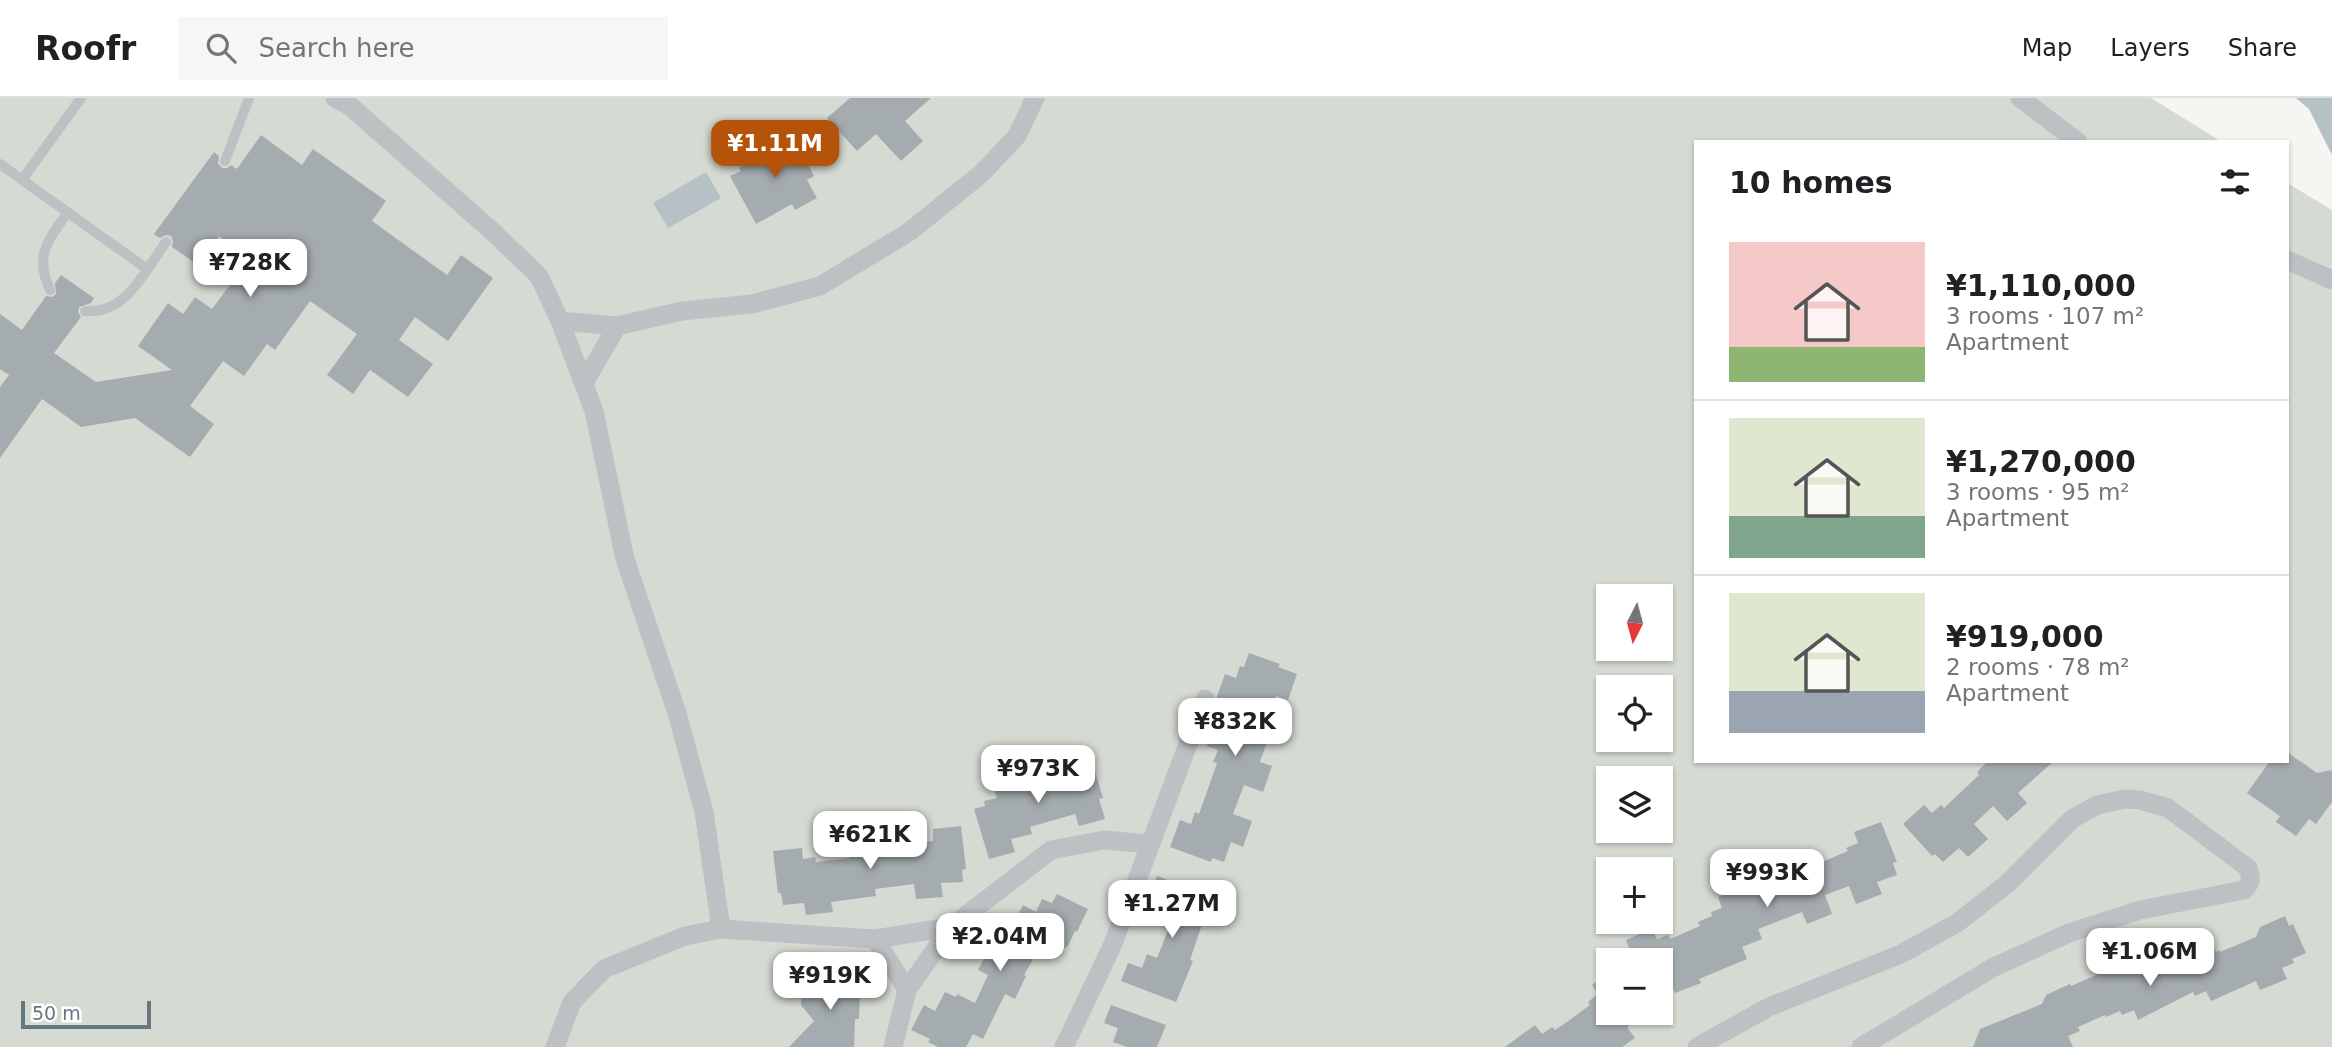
<!DOCTYPE html>
<meta charset="utf-8">
<style>
body{margin:0;font-family:"DejaVu Sans",sans-serif;background:#f6f6f6;color:#202124;height:100vh;display:flex;flex-direction:column;font-size:26px;white-space:nowrap}
*{box-sizing:border-box;margin:0}
p{font-size:23px;color:#757577}
.icon{flex:none;width:38px;height:38px;fill:none;stroke:currentColor;stroke-width:2;stroke-linecap:round;stroke-linejoin:round}
.map{position:relative;flex:1;overflow:hidden}
.details{position:absolute;left:1694px;top:42px;width:595px;height:623px;display:flex;flex-direction:column;background:#fff;border-radius:0px;box-shadow:0 2px 5px #0004}
.details>*{flex:none}
.needle{width:46px;rotate:186deg}
.tools{position:absolute;left:1596px;top:486px;display:grid;gap:14px}
.tools a{display:grid;place-items:center;width:77px;height:77px;border-radius:0px;background:#fff;box-shadow:0 2px 5px #0004;font-size:35px}
.scale{position:absolute;left:21px;bottom:18px;width:130px;box-sizing:border-box;padding-left:7px;border:4px solid #677780;border-top:0;font-size:19px;line-height:24px;white-space:nowrap;color:#677780;-webkit-text-stroke:5px #fff;paint-order:stroke}
.price{position:absolute;translate:-50% -60px;padding:0 16px;border-radius:14px;background:#fff;color:#222;font-size:23px;line-height:46px;filter:drop-shadow(0 2px 4px #0008)}
.price::after{content:'';position:absolute;left:50%;top:42px;width:21px;height:16px;margin-left:-10px;background:inherit;clip-path:polygon(0 0,100% 0,50% 100%)}
.price.on{background:#b45309;color:#fff}
ul{padding:0;list-style:none}
li{display:flex;align-items:center;gap:21px;height:175px;padding:0 35px}
li+li{border-top:2px solid #e0e0e0}
li span{display:grid;place-items:center;flex:none;width:196px;height:140px;border-radius:0px;color:#555}
li>.icon{margin-inline-start:auto}
span .icon{width:84px;height:84px;fill:#fffc;stroke-width:1}
li b{font-size:30px}
h2{display:flex;justify-content:space-between;align-items:center;height:84px;padding:0 35px;font-size:30px}
header{display:flex;align-items:center;gap:42px;box-sizing:border-box;height:98px;padding:0 35px;background:#fff;border-bottom:2px solid #e0e0e0}
header strong{font-size:33px}
nav{display:flex;gap:38px;margin-inline-start:auto;font-size:24px}
.search{width:490px;height:63px;background:#f6f6f6;display:flex;align-items:center;gap:18px;box-sizing:border-box;padding:0 24px;border-radius:0px;color:#757577;font-size:26px}
.map>svg:first-child{display:block}
.green{fill:#d5dad2;fill-rule:evenodd}
.water{fill:#b5c1c4}
.building{fill:#a5acb0}
.lines{fill:none;stroke-linecap:round;stroke-linejoin:round}
.service{stroke:#bdc1c4;stroke-width:10}
.minor{stroke:#bdc1c4;stroke-width:19}
</style>
<header>
<strong>Roofr</strong>
<div class="search"><svg class="icon" aria-label="search" viewBox="0 0 24 24"><circle cx="10" cy="10" r="6"/><path d="M15 15l6 6"/></svg>Search here</div>
<nav><a>Map</a><a>Layers</a><a>Share</a></nav>
</header>
<div class="map">
<svg width="2332" height="949" viewBox="0 0 2332 949">
<rect width="100%" height="100%" fill="#f5f5f2"/>
<path class="green" d="M0 0H2151L2222 44H1696V663H2287V85L2332 112V949H0ZM1608 499H1661V551H1608ZM1608 590H1661V642H1608ZM1608 681H1661V733H1608ZM1608 772H1661V824H1608ZM1608 863H1661V915H1608Z"/>
<g class="water">
<path d="M2296 0H2332V57L2309 11Z"/>
<path d="M706 74 721 100 668 130 653 105Z"/>
</g>
<g class="building">
<path d="M850 0H931L905 23 923 43 901 63 876 36 857 53 827 20Z"/>
<path d="M261 37 302 67 313 51 386 103 372 123 447 177 461 157 493 180 448 243 415 219 399 242 433 266 408 299 370 272 353 296 327 277 357 236 310 203 275 252 267 246 244 278 223 263 190 308 214 326 190 359 135 320 81 329 42 301 0 360V289L9 277 0 271V216L22 232 46 198 52 199 56 196 55 185 61 177 94 200 91 205 79 209 78 214 81 219 54 255 96 284 172 272 138 248 168 205 183 216 195 199 212 211 250 160 219 138 198 167 172 149 173 144 171 138 166 137 160 140 154 136 214 54 219 58 218 65 222 70H227L231 67 237 71Z"/>
<path d="M782 37 794 41 814 78 807 82 817 100 795 112 792 106 756 126 730 78 741 73 739 70 768 54 772 43Z"/>
<path d="M1249 555 1280 566 1278 569 1297 576 1288 602 1276 598 1260 641 1267 644 1260 664 1272 668 1263 694 1244 687 1233 716 1252 723 1243 749 1231 744 1224 764 1212 760 1211 764 1170 749 1180 722 1191 726 1195 714 1199 716 1217 665 1213 664 1218 652 1207 648 1222 605 1217 603V598L1225 576 1236 580 1240 568 1244 569Z"/>
<path d="M2287 654 2317 675 2332 672V704L2316 726 2309 721 2296 738 2276 724 2280 718 2247 695 2270 663H2287Z"/>
<path d="M1063 662 1066 673 1079 669 1080 674 1094 670 1103 700 1099 701 1105 721 1079 728 1075 716 1030 729 1032 736 1011 741 1015 754 989 761 974 711 985 708 984 703 997 700 993 689 1038 677 1036 670Z"/>
<path d="M1988 663H2054L2018 695 2027 705 2007 723 1993 708 1974 726 1988 741 1968 759 1959 750 1943 764 1935 756 1932 758 1903 726 1924 707 1932 715 1941 707 1944 710 1979 677 1977 674Z"/>
<path d="M1881 724 1897 764 1893 765 1897 777 1877 784 1882 796 1856 806 1849 788 1825 797 1832 816 1807 826 1802 814 1758 831 1762 841 1742 849 1747 861 1699 881 1701 885 1675 895 1670 883 1661 887V863H1634L1626 842 1652 831 1657 841 1668 837 1670 841 1700 828 1698 824 1712 818 1711 814 1722 810 1718 799 1762 781 1758 772 1785 762 1789 772 1801 768 1803 772 1834 759 1848 753 1846 750 1858 745 1854 734Z"/>
<path d="M961 728 966 771 962 772 963 784 941 785 943 799 916 801 914 786 875 791 876 798 831 804 833 814 806 817 804 805 783 807 781 795H778L773 753 802 750 803 761 815 759 816 764 850 760 849 749 856 742 865 741 873 747 888 745 889 752 921 748V744L933 743V731Z"/>
<path d="M1157 778 1190 790 1198 787 1207 791 1211 800 1190 862 1193 863 1176 904 1121 883 1128 865 1142 870 1147 856 1157 860 1169 830 1165 828 1169 818 1158 815 1163 801 1150 796Z"/>
<path d="M1057 796 1088 811 1077 834 1075 833 1068 848 1059 852 1025 838 1032 863 1024 877 1026 878 1015 901 1005 896 983 941 973 936 966 949H938L928 944 930 941 911 932 924 907 935 913 945 894 956 899 957 896 975 905 988 877 978 872 985 859 972 852 980 835 1003 846 1023 807 1036 814 1042 801 1052 805Z"/>
<path d="M2285 818 2289 828 2293 826 2306 855 2292 861 2294 865 2282 870 2287 881 2260 892 2256 883 2211 903 2206 893 2195 898 2193 894 2138 922 2134 912 2122 917 2120 913 2106 919 2105 917 2078 929 2080 933 2068 938 2073 949H1973L1980 931 2042 906 2046 897 2070 886 2071 888 2117 868 2127 871 2140 865 2142 871 2190 849 2200 853 2213 847 2216 854 2220 852V854L2256 839 2260 829Z"/>
<path d="M1608 875V915H1646L1627 929 1635 940 1622 949H1505L1535 927 1542 936 1552 929 1555 932 1567 924 1590 907 1588 904 1598 896 1592 887Z"/>
<path d="M809 876 853 878V896H860L859 921H855L854 949H789L814 923 801 907 802 897 809 891Z"/>
<path d="M1111 907 1166 927 1157 949H1127L1113 944 1118 930 1104 925Z"/>
</g>
<g class="lines">
<g class="service">
<path d="M225 63 249 0"/>
<path d="M0 66 147 171"/>
<path d="M22 82 81 0"/>
<path d="M50 192C34 158 48 142 68 114"/>
<path d="M85 213C126 217 145 173 166 144"/>
</g>
<g class="minor">
<path d="M335 0 350 8 492 133 539 178 560 223 594 313 625 461 677 615 704 714 721 831 685 838 604 871 572 904 555 949"/>
<path d="M2020 0 2078 44"/>
<path d="M2287 162 2332 182"/>
<path d="M560 223 617 228"/>
<path d="M584 285 617 228 682 213 752 206 820 188 909 134 981 76 1017 38 1035 0"/>
<path d="M721 831 875 841 907 892 893 949"/>
<path d="M875 841 951 829"/>
<path d="M907 892 951 829 1051 752 1104 742 1149 746"/>
<path d="M1064 949 1113 846 1205 601"/>
<path d="M1697 949 1769 909 1901 856 1957 825 2007 786 2072 721 2097 707 2125 701 2140 702 2168 710 2248 770C2252 780 2251 785 2244 792L2140 812 2069 835 1994 869 1861 949"/>
</g>
</g>
</svg>
<div class="tools">
<a><svg class="needle" viewBox="-14 -14 28 28"><path d="M0-13l5 13h-10z" fill="#e53935"/><path d="M0 13l5-13h-10z" fill="#757577"/></svg></a>
<a><svg class="icon" aria-label="locate" viewBox="0 0 24 24"><circle cx="12" cy="12" r="6"/><path d="M12 2v4M12 18v4M2 12h4M18 12h4"/></svg></a>
<a><svg class="icon" aria-label="layers" viewBox="0 0 24 24"><path d="M12 4l9 5-9 5-9-5zM3 14l9 5 9-5"/></svg></a>
<a>+</a>
<a>−</a>
</div>
<div class="scale">50 m</div>
<b class="price on" style="left:775px;top:82px">¥1.11M</b>
<b class="price" style="left:250px;top:201px">¥728K</b>
<b class="price" style="left:1235px;top:660px">¥832K</b>
<b class="price" style="left:1038px;top:707px">¥973K</b>
<b class="price" style="left:870px;top:773px">¥621K</b>
<b class="price" style="left:1767px;top:811px">¥993K</b>
<b class="price" style="left:1172px;top:842px">¥1.27M</b>
<b class="price" style="left:1000px;top:875px">¥2.04M</b>
<b class="price" style="left:2150px;top:890px">¥1.06M</b>
<b class="price" style="left:830px;top:914px">¥919K</b>
<section class="details">
<h2>10 homes<svg class="icon" aria-label="filters" viewBox="0 0 24 24"><path d="M4 7h16M4 17h16"/><circle cx="9" cy="7" r="2"/><circle cx="15" cy="17" r="2"/></svg></h2>
<ul>
<li><span style="background:linear-gradient(#f6c9c9 75%,#8fb573 0)"><svg class="icon" aria-label="home" viewBox="0 0 24 24"><path d="M3 11l9-7 9 7M6 9v11h12V9"/></svg></span><div><b>¥1,110,000</b><p>3 rooms · 107 m²</p><p>Apartment</p></div></li>
<li><span style="background:linear-gradient(#dfe7d0 70%,#7fa58c 0)"><svg class="icon" aria-label="home" viewBox="0 0 24 24"><path d="M3 11l9-7 9 7M6 9v11h12V9"/></svg></span><div><b>¥1,270,000</b><p>3 rooms · 95 m²</p><p>Apartment</p></div></li>
<li><span style="background:linear-gradient(#dfe7d0 70%,#9aa5b1 0)"><svg class="icon" aria-label="home" viewBox="0 0 24 24"><path d="M3 11l9-7 9 7M6 9v11h12V9"/></svg></span><div><b>¥919,000</b><p>2 rooms · 78 m²</p><p>Apartment</p></div></li>
</ul>
</section>
</div>
